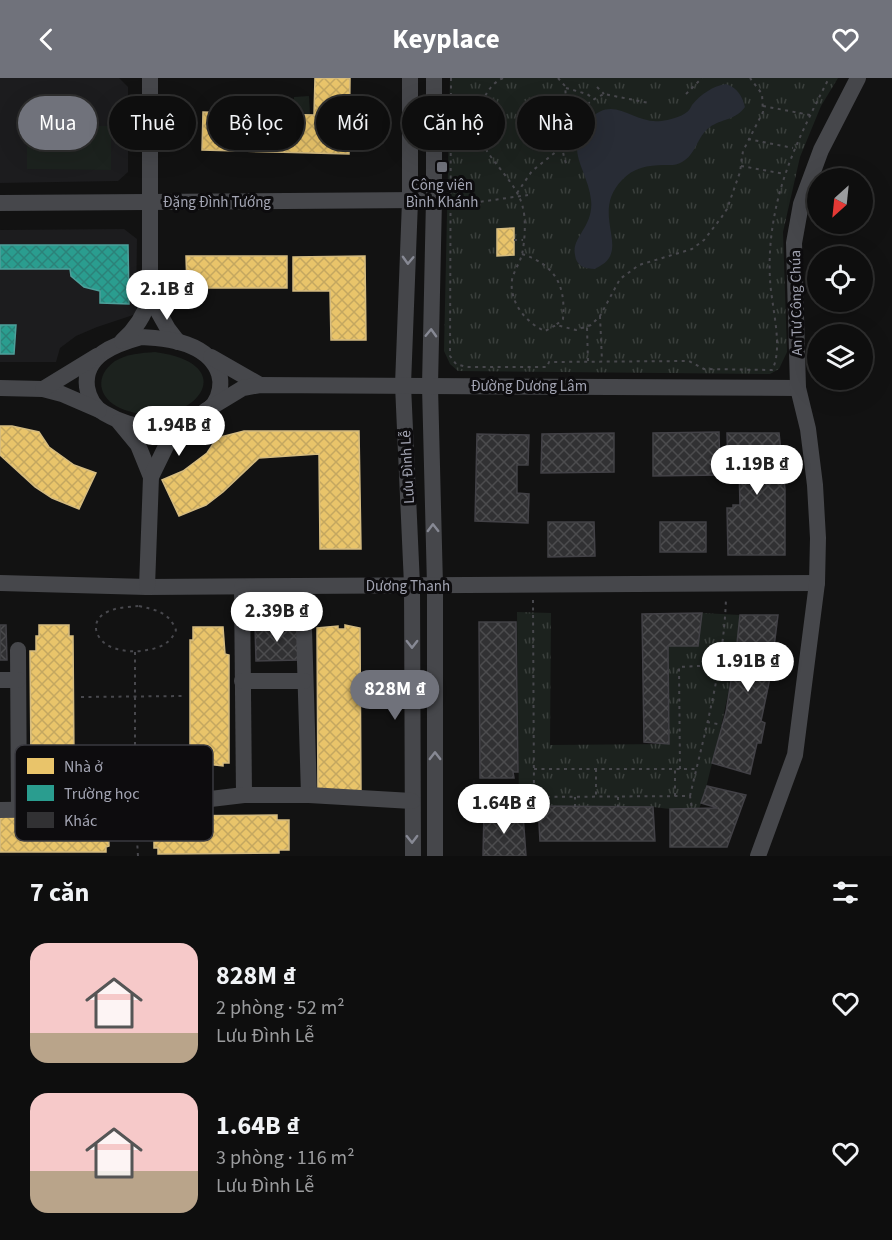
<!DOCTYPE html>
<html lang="vi">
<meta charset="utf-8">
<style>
body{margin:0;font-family:"Source Sans 3",sans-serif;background:#1c1c1c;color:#f1f3f6;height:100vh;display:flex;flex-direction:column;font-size:22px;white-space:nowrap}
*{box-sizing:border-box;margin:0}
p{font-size:20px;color:#9b9c9e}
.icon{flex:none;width:33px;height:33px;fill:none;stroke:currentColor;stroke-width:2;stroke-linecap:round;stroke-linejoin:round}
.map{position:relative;height:778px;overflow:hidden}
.details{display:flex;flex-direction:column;background:#0e0e0e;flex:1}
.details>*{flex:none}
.hud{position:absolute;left:18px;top:18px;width:856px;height:54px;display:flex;gap:12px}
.needle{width:39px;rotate:207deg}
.fabs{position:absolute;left:807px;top:90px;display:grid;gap:12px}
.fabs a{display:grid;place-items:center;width:66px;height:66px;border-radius:50%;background:#0e0e0e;box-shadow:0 6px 24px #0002,0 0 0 2px #2e2e2e;font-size:30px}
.price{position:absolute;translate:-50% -51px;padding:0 14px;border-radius:21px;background:#fff;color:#222;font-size:20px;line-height:39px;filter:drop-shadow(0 2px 3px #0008)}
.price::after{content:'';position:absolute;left:50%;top:36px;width:18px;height:14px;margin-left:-9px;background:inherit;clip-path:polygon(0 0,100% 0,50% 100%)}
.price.on{background:#70727b;color:#fff}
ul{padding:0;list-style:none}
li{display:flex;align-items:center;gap:18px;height:150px;padding:0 30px}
li span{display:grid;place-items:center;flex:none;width:168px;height:120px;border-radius:18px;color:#555}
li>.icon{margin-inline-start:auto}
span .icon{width:72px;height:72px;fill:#fffc;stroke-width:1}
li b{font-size:26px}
h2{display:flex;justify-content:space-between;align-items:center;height:72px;padding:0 30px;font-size:26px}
.pill{padding:0 21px;border-radius:27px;background:#0e0e0e;box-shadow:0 6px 24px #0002,0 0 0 2px #2e2e2e;font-size:21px;line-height:54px}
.pill.on{background:#70727b;color:#fff}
header{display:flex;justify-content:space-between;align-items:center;height:78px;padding:0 30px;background:#70727b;color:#fff;font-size:27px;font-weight:700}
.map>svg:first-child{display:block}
.built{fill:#1c1c1e}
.green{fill:#1c221e}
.park{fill:url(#park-tufts)}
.water{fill:#282c35}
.homes{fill:url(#homes-cross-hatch);stroke:#d4bb80;stroke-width:1.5}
.schools{fill:url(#schools-cross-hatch);stroke:#4e9f9a;stroke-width:1.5}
.building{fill:url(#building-cross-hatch);stroke:#424146;stroke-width:1.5}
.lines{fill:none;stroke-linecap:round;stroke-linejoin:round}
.path{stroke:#48484d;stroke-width:2;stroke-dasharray:3 4.5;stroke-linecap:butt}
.minor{stroke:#46474b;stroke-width:16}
.oneway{stroke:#878994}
.poi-dot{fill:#70727b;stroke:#0d0c0e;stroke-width:2}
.labels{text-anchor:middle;stroke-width:6;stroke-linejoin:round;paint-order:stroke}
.poi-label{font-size:15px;fill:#a3a5b3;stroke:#0d0c0e}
.street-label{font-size:15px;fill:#a3a5b3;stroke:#0d0c0e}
.key{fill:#0d0c0e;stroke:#3a3a40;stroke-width:1.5}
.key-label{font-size:16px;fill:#a3a5b3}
</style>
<header><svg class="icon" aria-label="back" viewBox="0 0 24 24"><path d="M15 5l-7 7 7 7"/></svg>Keyplace<svg class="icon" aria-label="heart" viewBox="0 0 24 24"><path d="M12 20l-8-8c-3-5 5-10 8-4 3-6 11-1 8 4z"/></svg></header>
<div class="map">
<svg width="892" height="778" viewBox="0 0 892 778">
<defs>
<pattern id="park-tufts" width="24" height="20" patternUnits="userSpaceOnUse" patternTransform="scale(1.5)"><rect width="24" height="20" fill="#1c221e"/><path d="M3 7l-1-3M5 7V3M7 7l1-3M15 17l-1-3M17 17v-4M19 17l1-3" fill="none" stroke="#3a3f3c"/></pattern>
<pattern id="homes-cross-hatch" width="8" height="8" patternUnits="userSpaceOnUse" patternTransform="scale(1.5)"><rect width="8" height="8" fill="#e9c46a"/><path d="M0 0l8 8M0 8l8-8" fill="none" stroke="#c4a760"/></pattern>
<pattern id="schools-cross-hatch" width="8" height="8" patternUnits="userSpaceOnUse" patternTransform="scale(1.5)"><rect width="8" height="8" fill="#2a9d8f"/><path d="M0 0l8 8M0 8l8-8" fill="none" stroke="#2c8279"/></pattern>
<pattern id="building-cross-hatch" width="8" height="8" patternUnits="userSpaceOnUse" patternTransform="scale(1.5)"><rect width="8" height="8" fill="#313133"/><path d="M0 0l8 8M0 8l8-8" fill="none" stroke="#4c4c4e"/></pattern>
</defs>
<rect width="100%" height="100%" fill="#121212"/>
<g class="built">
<path d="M0 0H119L128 9V94L118 103 0 105Z"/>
<path d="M124 151 137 161 136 236 97 249 76 258 60 270 56 284H0V152Z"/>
</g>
<g class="green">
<path d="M309 18 310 36 293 37 294 19Z"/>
<path d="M27 48H111V92L27 91Z"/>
<path d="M155 274C251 287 186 359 120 330 98 320 94 298 115 283 127 276 141 275 155 274Z"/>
</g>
<g class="park">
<path d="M450 0H838L821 28 800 79 783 154 787 274 779 291 770 296 458 293 450 286 444 273Z"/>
<path d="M517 534 551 535 550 667 669 666 668 568H698L702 535 740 537C735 587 725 634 713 682 708 699 706 715 699 731H670L653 729H519Z"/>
</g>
<path class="water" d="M726 6C738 10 742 18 745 29 736 42 721 41 710 49 697 58 696 77 682 84 676 88 670 87 664 87 648 87 633 90 622 102 594 131 621 161 609 180 606 185 600 188 595 191 585 191 576 188 575 177 571 159 594 149 591 122 588 91 562 71 589 42 614 15 634 47 661 43 669 42 681 39 687 34 689 33 691 29 692 27 701 16 713 8 726 6Z"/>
<g class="homes">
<path d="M315 0H350L349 76 202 72 203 34 314 37Z"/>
<path d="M514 150V177L497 178V151Z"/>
<path d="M186 178H287V210H187Z"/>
<path d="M365 178 366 262H331L330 213H293V179Z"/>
<path d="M0 348H12L39 354 49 369 74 387 96 395 79 431 52 420 35 409 0 377Z"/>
<path d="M244 353H359L361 471H320L319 376 259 380 223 414 206 427 179 438 162 402 183 393 207 375 217 360Z"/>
<path d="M39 547H69V558H73L74 682H69V687H39V683H31L30 573H36V558H39Z"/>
<path d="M345 547 360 550 361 718 318 717 317 550 338 548V551H345Z"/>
<path d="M193 549H223L225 576 229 577V685H223V688L206 686V688H195V685H190V562H193Z"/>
<path d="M277 737V742H289V772H279V775L158 776V770H154V744H159V738Z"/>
<path d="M0 739H106V742L108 744 109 768 106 769V774H0Z"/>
</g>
<g class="schools">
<path d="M0 167H128L129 226 100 225V213L84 209 71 198 70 191H0Z"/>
<path d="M0 247H16L14 276H0Z"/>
</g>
<g class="building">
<path d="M719 354 720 397 653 398V355Z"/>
<path d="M614 355V394L541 395 542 356Z"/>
<path d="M727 355H779L785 411V477H728L727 430H733V427H740L739 390H728Z"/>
<path d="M477 356 529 357 528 387H517V415L529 416 528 445 475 443Z"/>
<path d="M548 444H594L595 478 548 479Z"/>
<rect x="660" y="444" width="46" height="30"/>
<path d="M702 535 698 568H668L669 666 644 664 642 536Z"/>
<path d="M740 537H778L774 569 776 574 774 593 771 595 761 643 765 645 761 665H757L750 696 712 685 726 634 737 565Z"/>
<path d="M479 544H516L518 694H513L514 700H480Z"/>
<path d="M0 547H6L7 582H0Z"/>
<path d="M298 547 299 582 256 583 255 548Z"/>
<path d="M707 708 746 717 727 769H670V731L718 730 701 725Z"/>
<path d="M538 728 653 729 655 763H540Z"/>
<path d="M484 734 523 736 526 778H483Z"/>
</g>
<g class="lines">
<g class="path">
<path d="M451 0 450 278 456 286 467 289H547L549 284 689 283 704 291 772 292C784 270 771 227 770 201 769 183 770 164 773 146 781 93 805 47 829 0"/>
<path d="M503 0C492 5 487 14 482 24 460 67 515 93 523 130 526 142 525 163 522 176 520 185 514 192 512 202 509 224 526 245 545 253L556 247 576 252 591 247 600 238 620 201 639 187 692 171 704 162 721 140 727 131 740 94 743 73 763 34 762 16 750 0"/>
<path d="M558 0 565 8 566 20 572 37"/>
<path d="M597 9 604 16"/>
<path d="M566 10 587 16 594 21"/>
<path d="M686 16 702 0"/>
<path d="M763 28 810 37"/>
<path d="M748 61 793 70"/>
<path d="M566 85C554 55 578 28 604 16L649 25"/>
<path d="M741 88 785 96"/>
<path d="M517 115 532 93 562 69"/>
<path d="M451 128 528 117"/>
<path d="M514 162H523"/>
<path d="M522 176C555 187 566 207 563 241L556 247"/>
<path d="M600 238 602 283"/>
<path d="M587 250 588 283"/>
<path d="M533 522 534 719 690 718 692 731"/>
<path d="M139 528C156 532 169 534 176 552 171 565 160 570 147 572 136 574 125 574 114 570 97 565 87 544 107 534 117 529 129 529 139 528Z"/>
<path d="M135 574V715"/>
<path d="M81 619 184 618"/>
<path d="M707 644 723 647"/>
<path d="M135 684 186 683"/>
<path d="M534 691H696"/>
<path d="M596 691V719"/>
<path d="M680 691 679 589 719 587 734 589"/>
<path d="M675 718V691"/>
<path d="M690 718C705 653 724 587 726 520"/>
<path d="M618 719V729"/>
<path d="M575 729V719"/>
<path d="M136 745 138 778"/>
</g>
<g class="minor">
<path d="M410 0V123L403 307 412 507 413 778"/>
<path d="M434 0V121L430 308 435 508V778"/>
<path d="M0 125 419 122"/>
<path d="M150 219 168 251 178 264"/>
<path d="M141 259C169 260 209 265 219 296 222 305 220 317 214 326 208 333 199 338 191 341 162 356 132 351 104 335 95 330 89 321 87 309 83 277 116 266 141 259Z"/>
<path d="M122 263C136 251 145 236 150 219V0"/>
<path d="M211 279 260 307"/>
<path d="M0 310 43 311 62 316 99 332"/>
<path d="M43 311 97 278"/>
<path d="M205 333 243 310 260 307 798 310"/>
<path d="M119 344 138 367 151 399"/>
<path d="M0 505 147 509 817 505"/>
<path d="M147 509 151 399 169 362 185 344"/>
<path d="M242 509 244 717"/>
<path d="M304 551 309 717"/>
<path d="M18 572 19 732"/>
<path d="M0 602H18"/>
<path d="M242 603H304"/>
<path d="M0 732 135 730 244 717H309L412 723"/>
<path d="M758 778 795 677 817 505 818 460 815 407 808 351 798 310 794 165 801 126 821 72 858 0"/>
</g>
</g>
<defs><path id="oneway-chevron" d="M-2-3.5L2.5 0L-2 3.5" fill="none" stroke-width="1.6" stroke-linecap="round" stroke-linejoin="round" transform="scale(1.5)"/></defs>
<g class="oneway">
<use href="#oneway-chevron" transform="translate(408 182) rotate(92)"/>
<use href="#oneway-chevron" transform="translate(431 255) rotate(-88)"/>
<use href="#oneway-chevron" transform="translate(433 450) rotate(-91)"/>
<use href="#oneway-chevron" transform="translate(412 566) rotate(90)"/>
<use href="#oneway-chevron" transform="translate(435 678) rotate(-90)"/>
<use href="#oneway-chevron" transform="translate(412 761) rotate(89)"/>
</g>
<rect class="poi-dot" x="436" y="83" width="12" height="12" rx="3"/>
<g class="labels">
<g class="poi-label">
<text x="442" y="112">Công viên<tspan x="442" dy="17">Bình Khánh</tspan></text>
</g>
<g class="street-label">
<text x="217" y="129">Đặng Đình Tướng</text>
<text transform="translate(796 225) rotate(-91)" y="5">An Tư Công Chúa</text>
<text x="529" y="313">Đường Dương Lâm</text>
<text transform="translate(407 389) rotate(-93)" y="5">Lưu Đình Lễ</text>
<text x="408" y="513">Dương Thanh</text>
</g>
</g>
<rect x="15" y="667" width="198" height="96" rx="9" class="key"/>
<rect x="27" y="680" width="27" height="16" fill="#e9c46a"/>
<rect x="27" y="707" width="27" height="16" fill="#2a9d8f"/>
<rect x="27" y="734" width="27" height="16" fill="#313133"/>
<g class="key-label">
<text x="64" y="694">Nhà ở</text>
<text x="64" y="721">Trường học</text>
<text x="64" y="748">Khác</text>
</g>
</svg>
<div class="fabs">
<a><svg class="needle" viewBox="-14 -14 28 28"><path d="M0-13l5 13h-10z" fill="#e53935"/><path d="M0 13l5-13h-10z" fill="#9b9c9e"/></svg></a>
<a><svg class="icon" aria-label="locate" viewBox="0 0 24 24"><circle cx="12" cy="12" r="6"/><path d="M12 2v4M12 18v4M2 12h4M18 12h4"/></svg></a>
<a><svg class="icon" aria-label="layers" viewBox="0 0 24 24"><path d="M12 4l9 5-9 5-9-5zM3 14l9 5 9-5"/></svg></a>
</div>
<b class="price" style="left:167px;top:243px">2.1B ₫</b>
<b class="price" style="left:179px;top:379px">1.94B ₫</b>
<b class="price" style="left:757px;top:418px">1.19B ₫</b>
<b class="price" style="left:277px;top:565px">2.39B ₫</b>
<b class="price" style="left:748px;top:615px">1.91B ₫</b>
<b class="price on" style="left:395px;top:643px">828M ₫</b>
<b class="price" style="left:504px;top:757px">1.64B ₫</b>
<div class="hud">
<a class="pill on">Mua</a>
<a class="pill">Thuê</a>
<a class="pill">Bộ lọc</a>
<a class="pill">Mới</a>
<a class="pill">Căn hộ</a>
<a class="pill">Nhà</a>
</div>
</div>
<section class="details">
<h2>7 căn<svg class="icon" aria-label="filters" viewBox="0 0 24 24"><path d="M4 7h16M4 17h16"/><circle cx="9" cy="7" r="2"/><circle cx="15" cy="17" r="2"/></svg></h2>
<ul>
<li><span style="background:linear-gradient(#f6c9c9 75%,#b9a48a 0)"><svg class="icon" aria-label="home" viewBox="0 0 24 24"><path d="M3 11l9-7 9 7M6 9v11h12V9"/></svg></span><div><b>828M ₫</b><p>2 phòng · 52 m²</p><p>Lưu Đình Lễ</p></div><svg class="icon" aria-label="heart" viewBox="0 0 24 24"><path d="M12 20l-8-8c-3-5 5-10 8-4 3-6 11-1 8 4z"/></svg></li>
<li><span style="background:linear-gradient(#f6c9c9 65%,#b9a48a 0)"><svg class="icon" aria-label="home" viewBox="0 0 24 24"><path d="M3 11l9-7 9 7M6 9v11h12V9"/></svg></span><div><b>1.64B ₫</b><p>3 phòng · 116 m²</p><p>Lưu Đình Lễ</p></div><svg class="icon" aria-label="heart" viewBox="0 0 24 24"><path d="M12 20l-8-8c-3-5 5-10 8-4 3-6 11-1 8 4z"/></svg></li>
</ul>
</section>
